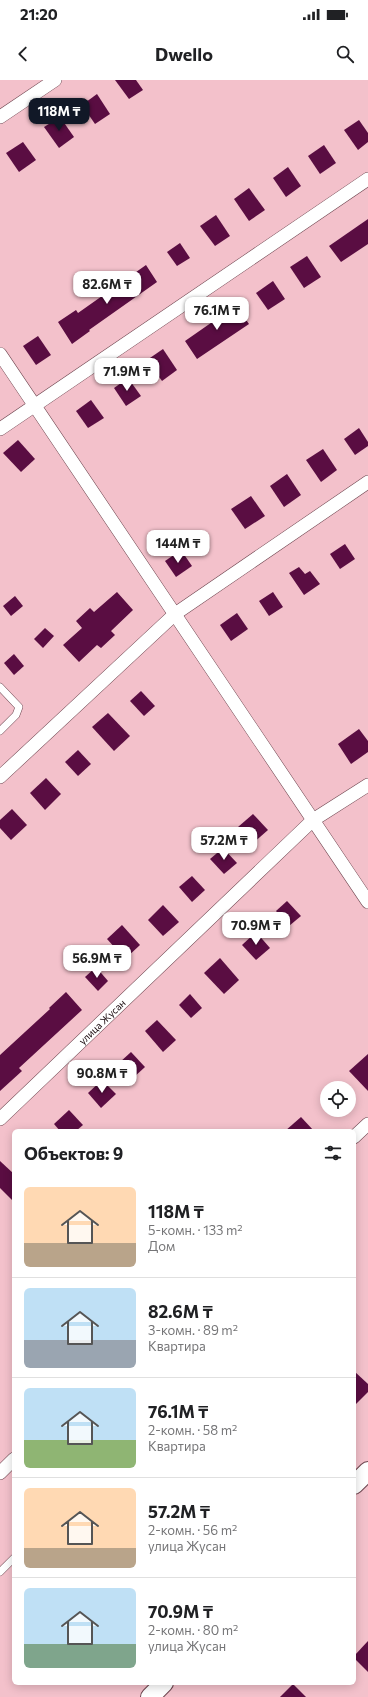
<!DOCTYPE html>
<html lang="ru">
<meta charset="utf-8">
<style>
body{margin:0;font-family:Commissioner,sans-serif;background:#f6f6f6;color:#202124;height:100vh;display:flex;flex-direction:column;font-size:15px;white-space:nowrap}
*{box-sizing:border-box;margin:0}
p{font-size:13px;color:#757577}
.icon{flex:none;width:22px;height:22px;fill:none;stroke:currentColor;stroke-width:2;stroke-linecap:round;stroke-linejoin:round}
.map{position:relative;flex:1;overflow:hidden}
.details{position:absolute;left:12px;top:1049px;width:344px;height:556px;display:flex;flex-direction:column;background:#fff;border-radius:6px;box-shadow:0 2px 10px #0003}
.details>*{flex:none}
.buttons{position:absolute;left:320px;top:1001px;display:grid;gap:8px}
.buttons a{display:grid;place-items:center;width:36px;height:36px;border-radius:50%;background:#fff;box-shadow:0 2px 10px #0003;font-size:20px}
.price{position:absolute;translate:-50% -34px;padding:0 9px;border-radius:8px;background:#fff;color:#222;font-size:13px;line-height:26px;filter:drop-shadow(0 1px 2px #0008)}
.price::after{content:'';position:absolute;left:50%;top:24px;width:12px;height:9px;margin-left:-6px;background:inherit;clip-path:polygon(0 0,100% 0,50% 100%)}
.price.current{background:#111827;color:#fff}
ul{padding:0;list-style:none}
li{display:flex;align-items:center;gap:12px;height:100px;padding:0 12px}
li+li{border-top:1px solid #e0e0e0}
li span{display:grid;place-items:center;flex:none;width:112px;height:80px;border-radius:6px;color:#555}
li>.icon{margin-inline-start:auto}
span .icon{width:48px;height:48px;fill:#fffc;stroke-width:1}
li b{font-size:17px}
h2{display:flex;justify-content:space-between;align-items:center;height:48px;padding:0 12px;font-size:17px}
.status{display:flex;justify-content:space-between;align-items:center;height:28px;padding:0 20px;background:#fff;direction:ltr}
.status svg{height:11px;fill:currentColor}
header{display:flex;justify-content:space-between;align-items:center;height:52px;padding:0 12px;background:#fff;font-size:18px;font-weight:700}
.map>svg:first-child{display:block}
.building{fill:#5a0d42}
.lines{fill:none;stroke-linecap:round;stroke-linejoin:round}
.lane-casing{stroke:#6e454f;stroke-width:8}
.street-casing{stroke:#6e454f;stroke-width:14}
.secondary-casing{stroke:#6e454f;stroke-width:20}
.lane{stroke:#fff;stroke-width:7}
.street{stroke:#fff;stroke-width:13}
.secondary{stroke:#fff;stroke-width:18}
.labels{text-anchor:middle;stroke-width:4;stroke-linejoin:round;paint-order:stroke}
.street-label{font-size:10px;fill:#17070b;stroke:#f3c1cb}
</style>
<div class="status"><b>21:20</b><svg viewBox="0 0 49 12"><path d="M0 12V9h3v3zM5 12V6h3v6zM10 12V3h3v9zM15 12V0h3v12zM26 1h20v11H26zM47 4h2v5h-2z"/></svg></div>
<header><svg class="icon" aria-label="back" viewBox="0 0 24 24"><path d="M15 5l-7 7 7 7"/></svg>Dwello<svg class="icon" aria-label="search" viewBox="0 0 24 24"><circle cx="10" cy="10" r="6"/><path d="M15 15l6 6"/></svg></header>
<div class="map">
<svg width="368" height="1617" viewBox="0 0 368 1617">
<rect width="100%" height="100%" fill="#f3c1cb"/>
<g class="building">
<path d="M115 0H136L143 10 129 19Z"/>
<path d="M97 14 110 34 95 44 82 25Z"/>
<path d="M60 37 74 57 59 68 44 47Z"/>
<path d="M359 40 368 53V62L358 70 344 50Z"/>
<path d="M23 62 36 80 19 92 6 73Z"/>
<path d="M324 65 336 83 320 94 308 76Z"/>
<path d="M288 87 301 106 286 117 273 98Z"/>
<path d="M249 108 265 130 249 141 234 119Z"/>
<path d="M216 135 230 156 215 166 200 146Z"/>
<path d="M368 139V164L341 182 329 166Z"/>
<path d="M180 163 190 178 177 186 167 172Z"/>
<path d="M307 176 321 197 304 208 290 187Z"/>
<path d="M146 185 157 202 89 250 90 251 72 264 58 242 76 230 78 233Z"/>
<path d="M273 201 285 219 268 230 256 213Z"/>
<path d="M234 223 249 244 197 279 185 261 218 238 216 235Z"/>
<path d="M38 256 51 275 36 285 23 266Z"/>
<path d="M163 269 177 290 162 301 147 280Z"/>
<path d="M128 298 141 316 126 326 114 308Z"/>
<path d="M91 320 104 338 88 348 76 331Z"/>
<path d="M359 348 368 362V366L355 375 344 359Z"/>
<path d="M18 360 35 379 21 392 3 373Z"/>
<path d="M323 369 337 390 321 402 306 380Z"/>
<path d="M287 394 301 415 284 427 270 406Z"/>
<path d="M251 416 265 436 245 449 231 429Z"/>
<path d="M345 464 355 479 340 489 330 474Z"/>
<path d="M181 470 192 486 176 497 165 481Z"/>
<path d="M299 487 305 494 310 491 320 504 304 515 289 493Z"/>
<path d="M117 512 133 530 111 551 115 555 101 568 97 565 79 582 63 565 82 548 76 541 90 528 94 532Z"/>
<path d="M273 512 283 527 269 536 259 521Z"/>
<path d="M15 516 23 526 11 536 3 526Z"/>
<path d="M237 533 248 549 231 561 220 545Z"/>
<path d="M45 548 54 556 43 568 34 559Z"/>
<path d="M14 574 24 586 14 595 4 583Z"/>
<path d="M141 611 155 626 144 636 130 621Z"/>
<path d="M108 633 130 656 114 671 92 647Z"/>
<path d="M359 649 368 661V672L351 684 338 664Z"/>
<path d="M78 670 91 684 78 696 65 682Z"/>
<path d="M46 698 61 714 45 730 30 713Z"/>
<path d="M12 729 27 745 11 760 0 748V740Z"/>
<path d="M253 734 268 750 253 763 238 747Z"/>
<path d="M223 768 237 783 224 794 210 779Z"/>
<path d="M192 796 205 810 192 822 179 807Z"/>
<path d="M287 821 301 836 289 846 276 831Z"/>
<path d="M163 825 179 842 163 856 148 840Z"/>
<path d="M122 845 140 865 125 879 107 859Z"/>
<path d="M256 852 270 868 256 880 242 865Z"/>
<path d="M220 878 239 900 224 914 204 893Z"/>
<path d="M96 887 108 901 98 911 85 897Z"/>
<path d="M66 912 82 930 19 988 22 991 0 1011V975L50 929 49 928Z"/>
<path d="M190 914 202 928 191 938 179 925Z"/>
<path d="M157 940 176 960 163 972 145 951Z"/>
<path d="M131 972 145 987 133 998 119 983Z"/>
<path d="M368 974V1011L349 991Z"/>
<path d="M102 1000 116 1014 101 1028 88 1013Z"/>
<path d="M69 1030 83 1045 76 1051H60L54 1044Z"/>
<path d="M301 1037 314 1051H285Z"/>
<path d="M0 1081 14 1094V1122L0 1108Z"/>
<path d="M354 1291 368 1304V1312L354 1326Z"/>
<path d="M368 1561V1592L354 1578V1576Z"/>
<path d="M293 1604 306 1617H280Z"/>
</g>
<g class="lines">
<g class="lane-casing">
<g id="lane">
<path d="M0 607 19 627 16 635 0 651"/>
<path d="M0 1492 14 1478"/>
</g>
</g>
<g class="street-casing">
<g id="street">
<path d="M0 37 55 0"/>
<path d="M0 274 368 822"/>
<path d="M0 349 368 99"/>
<path d="M0 697 175 534 368 402"/>
<path id="s1" d="M0 1039 313 740 368 705"/>
<path d="M354 1057 368 1044"/>
<path d="M0 1393 14 1379"/>
</g>
</g>
<g class="secondary-casing">
<g id="secondary">
<path d="M354 1405 368 1391"/>
<path d="M150 1617 164 1603"/>
</g>
</g>
<use href="#lane" class="lane"/>
<use href="#street" class="street"/>
<use href="#secondary" class="secondary"/>
</g>
<g class="labels">
<g class="street-label">
<text dy="4" stroke="none"><textPath href="#s1" startOffset="141">улица Жусан</textPath></text>
</g>
</g>
</svg>
<div class="buttons">
<a><svg class="icon" aria-label="locate" viewBox="0 0 24 24"><circle cx="12" cy="12" r="6"/><path d="M12 2v4M12 18v4M2 12h4M18 12h4"/></svg></a>
</div>
<b class="price current" style="left:59px;top:52px">118M ₸</b>
<b class="price" style="left:107px;top:225px">82.6M ₸</b>
<b class="price" style="left:217px;top:251px">76.1M ₸</b>
<b class="price" style="left:127px;top:312px">71.9M ₸</b>
<b class="price" style="left:178px;top:484px">144M ₸</b>
<b class="price" style="left:224px;top:781px">57.2M ₸</b>
<b class="price" style="left:256px;top:866px">70.9M ₸</b>
<b class="price" style="left:97px;top:899px">56.9M ₸</b>
<b class="price" style="left:102px;top:1014px">90.8M ₸</b>
<section class="details">
<h2>Объектов: 9<svg class="icon" aria-label="filters" viewBox="0 0 24 24"><path d="M4 7h16M4 17h16"/><circle cx="9" cy="7" r="2"/><circle cx="15" cy="17" r="2"/></svg></h2>
<ul>
<li><span style="background:linear-gradient(#ffd9b3 70%,#b9a48a 0)"><svg class="icon" aria-label="home" viewBox="0 0 24 24"><path d="M3 11l9-7 9 7M6 9v11h12V9"/></svg></span><div><b>118M ₸</b><p>5-комн. · 133 m²</p><p>Дом</p></div></li>
<li><span style="background:linear-gradient(#bfe0f5 65%,#9aa5b1 0)"><svg class="icon" aria-label="home" viewBox="0 0 24 24"><path d="M3 11l9-7 9 7M6 9v11h12V9"/></svg></span><div><b>82.6M ₸</b><p>3-комн. · 89 m²</p><p>Квартира</p></div></li>
<li><span style="background:linear-gradient(#bfe0f5 65%,#8fb573 0)"><svg class="icon" aria-label="home" viewBox="0 0 24 24"><path d="M3 11l9-7 9 7M6 9v11h12V9"/></svg></span><div><b>76.1M ₸</b><p>2-комн. · 58 m²</p><p>Квартира</p></div></li>
<li><span style="background:linear-gradient(#ffd9b3 75%,#b9a48a 0)"><svg class="icon" aria-label="home" viewBox="0 0 24 24"><path d="M3 11l9-7 9 7M6 9v11h12V9"/></svg></span><div><b>57.2M ₸</b><p>2-комн. · 56 m²</p><p>улица Жусан</p></div></li>
<li><span style="background:linear-gradient(#bfe0f5 70%,#7fa58c 0)"><svg class="icon" aria-label="home" viewBox="0 0 24 24"><path d="M3 11l9-7 9 7M6 9v11h12V9"/></svg></span><div><b>70.9M ₸</b><p>2-комн. · 80 m²</p><p>улица Жусан</p></div></li>
</ul>
</section>
</div>
